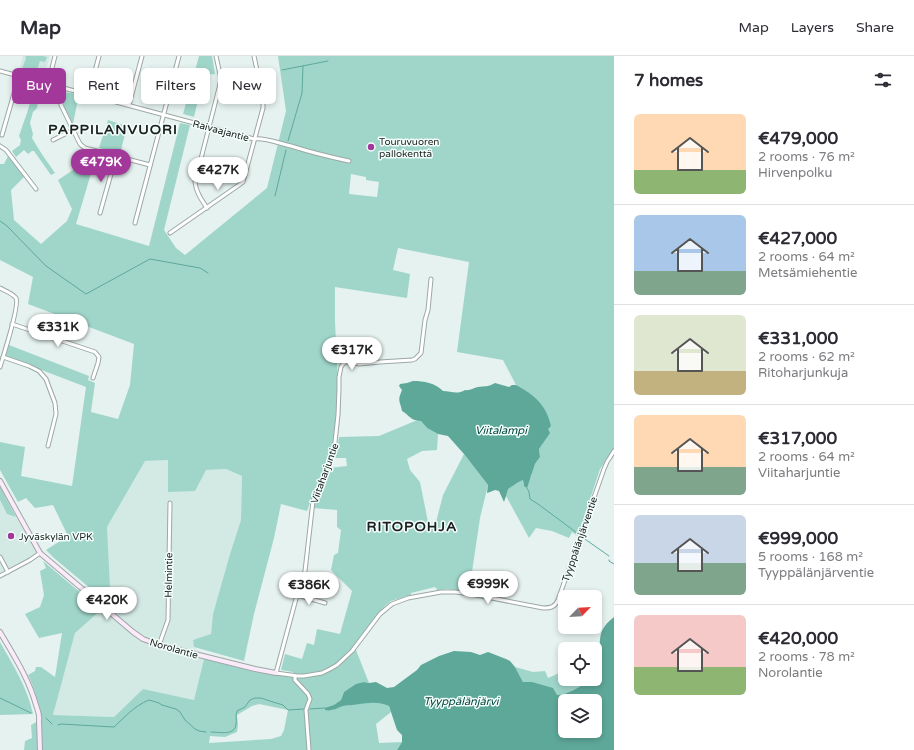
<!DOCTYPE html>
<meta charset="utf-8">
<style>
body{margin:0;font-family:"Varela Round",sans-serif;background:#f2f2f3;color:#2b2b33;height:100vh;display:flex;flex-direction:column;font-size:15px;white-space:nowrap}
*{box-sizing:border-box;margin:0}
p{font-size:13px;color:#7c7c81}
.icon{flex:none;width:22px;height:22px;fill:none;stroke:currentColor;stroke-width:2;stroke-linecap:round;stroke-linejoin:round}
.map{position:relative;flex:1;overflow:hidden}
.panel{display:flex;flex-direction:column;background:#fff;width:300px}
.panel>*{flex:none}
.guide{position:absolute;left:12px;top:12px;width:380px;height:36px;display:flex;gap:8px}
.needle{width:26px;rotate:65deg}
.tools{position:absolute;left:558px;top:534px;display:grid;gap:8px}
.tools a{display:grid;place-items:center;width:44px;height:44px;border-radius:6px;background:#fff;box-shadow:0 2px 6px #0003;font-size:20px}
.price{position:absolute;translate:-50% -34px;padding:0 9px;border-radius:14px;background:#fff;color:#222;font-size:13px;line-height:26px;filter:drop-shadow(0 1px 2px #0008)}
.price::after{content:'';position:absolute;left:50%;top:24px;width:12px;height:9px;margin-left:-6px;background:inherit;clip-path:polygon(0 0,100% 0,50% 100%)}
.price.selected{background:#a1389a;color:#fff}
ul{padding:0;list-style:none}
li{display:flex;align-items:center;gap:12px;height:100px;padding:0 20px}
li+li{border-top:1px solid #e1e1e2}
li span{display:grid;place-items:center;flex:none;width:112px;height:80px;border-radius:6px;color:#555}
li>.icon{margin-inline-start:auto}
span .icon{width:48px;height:48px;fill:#fffc;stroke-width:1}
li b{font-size:17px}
h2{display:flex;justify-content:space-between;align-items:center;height:48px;padding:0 20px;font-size:17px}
.pill{padding:0 14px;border-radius:6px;background:#fff;box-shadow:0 2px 6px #0003;font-size:14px;line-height:36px}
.pill.selected{background:#a1389a;color:#fff}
header{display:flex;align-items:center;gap:24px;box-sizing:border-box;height:56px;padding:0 20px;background:#fff;border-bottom:1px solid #e1e1e2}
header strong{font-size:19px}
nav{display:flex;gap:22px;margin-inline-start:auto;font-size:14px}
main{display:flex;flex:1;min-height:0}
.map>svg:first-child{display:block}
.built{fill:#d3e9e4}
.green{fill:#a0d6ca;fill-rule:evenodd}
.water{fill:#5ea89a;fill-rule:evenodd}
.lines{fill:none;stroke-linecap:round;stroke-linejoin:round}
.stream{stroke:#5ea89a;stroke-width:1}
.street-casing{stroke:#9ca8a5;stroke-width:5}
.secondary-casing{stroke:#9ca8a5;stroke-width:6}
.street{stroke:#fff;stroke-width:3}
.secondary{stroke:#fbeaf9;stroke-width:4}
.poi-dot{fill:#a1389a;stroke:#f4fffc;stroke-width:1.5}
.labels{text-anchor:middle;stroke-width:3;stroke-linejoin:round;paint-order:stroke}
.street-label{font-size:10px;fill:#1b201f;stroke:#f4fffc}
.poi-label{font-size:10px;fill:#1b201f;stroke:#f4fffc;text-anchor:start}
.water-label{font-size:11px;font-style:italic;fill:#00463d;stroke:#f4fffc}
.district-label{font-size:14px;font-weight:bold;letter-spacing:1px;fill:#1b201f;stroke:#f4fffc}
</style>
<header>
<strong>Map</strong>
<nav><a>Map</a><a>Layers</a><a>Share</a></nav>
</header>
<main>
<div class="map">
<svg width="614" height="694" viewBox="0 0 614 694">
<rect width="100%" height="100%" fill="#e5f2ef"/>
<g class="built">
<path d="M23 0H50L44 21 19 14Z"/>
<path d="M168 404 169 436 206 414 226 413 242 420 241 464 230 498 213 558 211 579 193 584 194 591 204 603 194 644 143 633 114 661 53 659 75 577 101 554 115 553 116 549 110 530 107 471 145 405Z"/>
<path d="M0 444 7 458 16 461 37 497 30 503 0 519Z"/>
</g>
<g class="green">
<path d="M25 0H43L47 1 45 6 40 5 36 17 22 13 26 2Z"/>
<path d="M199 0H212L215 18 204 19 194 61 183 58Z"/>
<path d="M278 0H614V392L600 413 578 480 572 476 569 482 552 475 536 472 529 482 506 440 507 433 517 427 523 424 524 430 531 421 532 416 535 408 540 401 539 393 543 387 521 332 516 329 503 304 457 296 469 206 398 192 393 214 410 218 407 242 335 231V266L338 325 337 358 335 380 332 395 327 409 317 428 311 444 307 455 281 448 274 482 254 558 244 605 194 591 193 584 211 578 213 558 230 498 241 464 242 420 226 413 206 414 195 435 168 436V404L145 405 107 471 110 530 116 549 115 553 54 502 46 494 68 480 53 449 35 452 26 442 18 446 0 414V386L25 391 21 420 72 430 86 331 5 300 9 289 89 320 88 324 95 327 91 356 118 363 130 329 134 288 28 248 33 221 0 204V108H4L8 100 25 120 11 134 14 164 41 188 67 165 72 153 58 124 82 108 84 94 97 97 76 168 149 190 180 67 190 69 164 174 176 192 185 199 267 132 286 55ZM351 118 366 121V124L379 126 377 141 349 138Z"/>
<path d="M35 27 49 31 54 36V41L51 44 43 40 38 45 37 52 33 56 30 67 33 78 32 82C39 94 47 106 55 117L51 119 34 95H32L28 98 24 94 16 101 12 95 20 89 21 84 19 80 28 54Z"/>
<path d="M222 27 260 36 261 48 220 34Z"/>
<path d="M63 36 79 38 73 68C68 58 60 47 63 36Z"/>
<path d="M108 64 127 70 120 98 99 92Z"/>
<path d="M415 365H421L427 372 438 378 437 394 422 395 407 403 410 414 420 426 428 466 435 470 443 439 464 398 488 429 480 462 469 536 446 533 438 535 435 531 411 537V539L391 545 386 549 379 556 354 589 369 627 364 626 344 636 341 644 335 649 332 654 342 650H347L355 648 372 646 383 647 389 650 391 656 376 668 379 687 402 686 397 694H24L25 685 32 682 31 669 42 663C39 648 35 633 28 619L35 615 36 611H41L55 621 62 577 39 582 25 558 40 551 44 539 40 515 46 512 43 505 101 554 75 577 53 659 114 661 143 633 194 644 204 603 255 616 293 621V616L281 614 285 598 302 603 307 587 314 589 317 573 340 578 352 535 331 514 334 499 338 497 341 474 337 471V454L313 452 314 446 330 412 347 410 346 402H334L337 394 339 381 379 380ZM259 648 288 654 284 674 281 680 271 683 209 687 210 680 225 681 237 676 238 669 237 659 252 650Z"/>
<path d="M0 431 16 461 7 458 0 444Z"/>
<path d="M0 586C13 609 28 633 33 658L0 659Z"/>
<path d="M515 611 533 616 545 615 548 622 564 615H565V623H587V626L572 635 564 638 557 639 532 626H523Z"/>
</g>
<g class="water">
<path d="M413 325C424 325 435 327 443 335 451 335 457 339 465 334 470 335 473 332 478 331 485 330 488 331 495 327L509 331 512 329H516C534 339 546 348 551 370L548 373 550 377 539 393 540 401 535 408 527 432 524 430 523 424 517 427 508 433 506 440 504 446 499 435 495 434 490 436 487 437 488 429 464 398 448 380 438 378 427 372 421 365C411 365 409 359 402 355 400 344 397 346 402 334L399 330 400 328 407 327Z"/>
<path d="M614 561V694H397L402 686V679L397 674 389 650C375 643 358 649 343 650 339 651 335 654 331 654 329 655 327 654 325 654V652L334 649 341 644 344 636 356 628 364 626 369 627 376 626 387 632 394 631 417 614 421 609 439 600 454 595 471 596 480 599 488 596 506 603 510 605 515 611 523 626H532L553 632 557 639C569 638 577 632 587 626V623H595C595 614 598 613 600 605 601 601 600 599 600 595 599 579 601 571 614 561ZM565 645H595V675H565Z"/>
</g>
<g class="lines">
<g class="stream">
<path d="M282 14 328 5"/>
<path d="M288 85 302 37 303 10"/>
<path d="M275 140 286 94"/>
<path d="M0 165 7 170 46 210 86 238 150 203 200 212 208 217"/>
<path d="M527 432 529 436 530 443 538 448 577 477"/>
<path d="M582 481 609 500"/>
<path d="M609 504V505L614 508"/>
<path d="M0 642 31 657"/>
<path d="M310 653 325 652"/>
<path d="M46 662 52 668"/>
<path d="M58 669 61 668 114 671C125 661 134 650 149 644L159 647 162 649 176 653 180 656 185 664 195 673 199 675 206 676"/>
<path d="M211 676C220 676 235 680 236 668 237 663 235 660 237 655L245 651 250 644 255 642H261L273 646 283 649 288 654 304 653"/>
</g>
<g class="street-casing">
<g id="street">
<path d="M0 15 254 83C264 81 281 88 291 90 310 96 330 101 349 105"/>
<path d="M48 28 55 0"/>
<path d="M60 31 59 40 61 49 80 88 85 92 150 109"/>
<path d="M89 38 99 0"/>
<path d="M129 49 142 0"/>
<path d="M2 79 19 20"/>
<path d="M53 84 73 74"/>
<path d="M0 90 6 94 36 133"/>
<path d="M207 152C201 143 196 136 195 126L219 32 221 23 216 0"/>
<path d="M100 157 116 100"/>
<path d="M135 167 179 0"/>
<path d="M170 177 239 129 243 126 263 52V43L254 0"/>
<path d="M431 223 428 254 425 264 421 297 415 303 412 304 380 306 359 308 350 306H346L343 308 341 311 339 321V333L338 359 334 395 313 445 305 515 297 539 276 617 298 620H304L322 617 330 613 337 609 352 595 380 558 392 548 408 542 441 536H455L471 538 543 552C551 552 555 551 558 544L604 413 607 406 614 395"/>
<path d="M0 232C5 235 12 237 16 242 20 249 3 301 0 311"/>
<path d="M12 268 95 296 99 301 98 307 93 322"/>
<path d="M3 301 29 310 39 315 46 323 55 347 56 358 48 390"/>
<path d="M0 501 8 516"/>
<path d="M0 520 30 504 40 497"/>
<path d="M297 539 325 547"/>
<path d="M159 589 168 564 170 447"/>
<path d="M295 620V624L308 638 310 643 306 654 309 694"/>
</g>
</g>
<g class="secondary-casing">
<g id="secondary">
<path d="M0 425 40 497 133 576 143 583 159 589 255 613 276 617"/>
<path d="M0 576C14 600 29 623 36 649 38 655 40 659 39 664L40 694"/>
</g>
</g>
<use href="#street" class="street"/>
<use href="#secondary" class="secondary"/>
</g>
<g class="poi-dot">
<circle cx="371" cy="91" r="4"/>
<circle cx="11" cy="480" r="4"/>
</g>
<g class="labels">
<g class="street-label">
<text transform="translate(221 74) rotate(15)" y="4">Raivaajantie</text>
<text transform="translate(324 417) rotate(-70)" y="4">Viitaharjuntie</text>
<text transform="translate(579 483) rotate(-71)" y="4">Tyyppälänjärventie</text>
<text transform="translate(168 519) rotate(-89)" y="4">Helmintie</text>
<text transform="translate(174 592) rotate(16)" y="4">Norolantie</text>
</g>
<g class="poi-label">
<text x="379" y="89">Touruvuoren<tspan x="379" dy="12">pallokenttä</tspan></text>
<text x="19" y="484">Jyväskylän VPK</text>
</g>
<g class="water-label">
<text x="501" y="378">Viitalampi</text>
<text x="461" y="649">Tyyppälänjärvi</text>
</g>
<g class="district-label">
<text x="113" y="78">PAPPILANVUORI</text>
<text x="412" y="475">RITOPOHJA</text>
</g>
</g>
</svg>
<div class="tools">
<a><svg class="needle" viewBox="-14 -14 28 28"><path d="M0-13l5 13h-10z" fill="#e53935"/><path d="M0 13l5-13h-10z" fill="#7c7c81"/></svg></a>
<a><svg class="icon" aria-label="locate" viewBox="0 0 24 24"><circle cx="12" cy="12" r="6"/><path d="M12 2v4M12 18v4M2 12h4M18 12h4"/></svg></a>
<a><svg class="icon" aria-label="layers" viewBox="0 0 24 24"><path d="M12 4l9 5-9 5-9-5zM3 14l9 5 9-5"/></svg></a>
</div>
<b class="price selected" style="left:101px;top:127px">€479K</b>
<b class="price" style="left:218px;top:135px">€427K</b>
<b class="price" style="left:58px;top:292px">€331K</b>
<b class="price" style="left:352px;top:315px">€317K</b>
<b class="price" style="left:488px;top:549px">€999K</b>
<b class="price" style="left:309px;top:550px">€386K</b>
<b class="price" style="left:107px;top:565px">€420K</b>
<div class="guide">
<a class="pill selected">Buy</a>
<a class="pill">Rent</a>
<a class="pill">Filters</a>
<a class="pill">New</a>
</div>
</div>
<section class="panel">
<h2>7 homes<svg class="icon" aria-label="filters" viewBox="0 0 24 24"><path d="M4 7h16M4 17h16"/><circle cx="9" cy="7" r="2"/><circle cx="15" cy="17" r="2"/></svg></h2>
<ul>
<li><span style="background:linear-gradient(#ffd9b3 70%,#8fb573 0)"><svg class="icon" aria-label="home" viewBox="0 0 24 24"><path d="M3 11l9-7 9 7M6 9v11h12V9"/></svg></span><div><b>€479,000</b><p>2 rooms · 76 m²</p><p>Hirvenpolku</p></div></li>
<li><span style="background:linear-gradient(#a9c7e8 70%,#7fa58c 0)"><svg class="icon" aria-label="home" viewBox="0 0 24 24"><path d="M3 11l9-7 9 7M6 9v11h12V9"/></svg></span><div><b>€427,000</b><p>2 rooms · 64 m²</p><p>Metsämiehentie</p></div></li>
<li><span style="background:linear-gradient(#dfe7d0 70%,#c2b280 0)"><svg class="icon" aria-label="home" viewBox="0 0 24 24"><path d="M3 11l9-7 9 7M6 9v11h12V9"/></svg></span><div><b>€331,000</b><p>2 rooms · 62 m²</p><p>Ritoharjunkuja</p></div></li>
<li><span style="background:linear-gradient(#ffd9b3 65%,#7fa58c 0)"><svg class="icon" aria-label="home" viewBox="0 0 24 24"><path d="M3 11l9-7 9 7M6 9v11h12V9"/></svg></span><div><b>€317,000</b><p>2 rooms · 64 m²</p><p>Viitaharjuntie</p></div></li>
<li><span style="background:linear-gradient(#c9d6e8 60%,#7fa58c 0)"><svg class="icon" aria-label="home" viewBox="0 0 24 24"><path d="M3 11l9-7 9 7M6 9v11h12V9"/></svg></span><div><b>€999,000</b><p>5 rooms · 168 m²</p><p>Tyyppälänjärventie</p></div></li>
<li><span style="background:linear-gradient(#f6c9c9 65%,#8fb573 0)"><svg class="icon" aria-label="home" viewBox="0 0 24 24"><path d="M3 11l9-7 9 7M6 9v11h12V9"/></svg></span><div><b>€420,000</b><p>2 rooms · 78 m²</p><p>Norolantie</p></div></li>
</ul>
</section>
</main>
